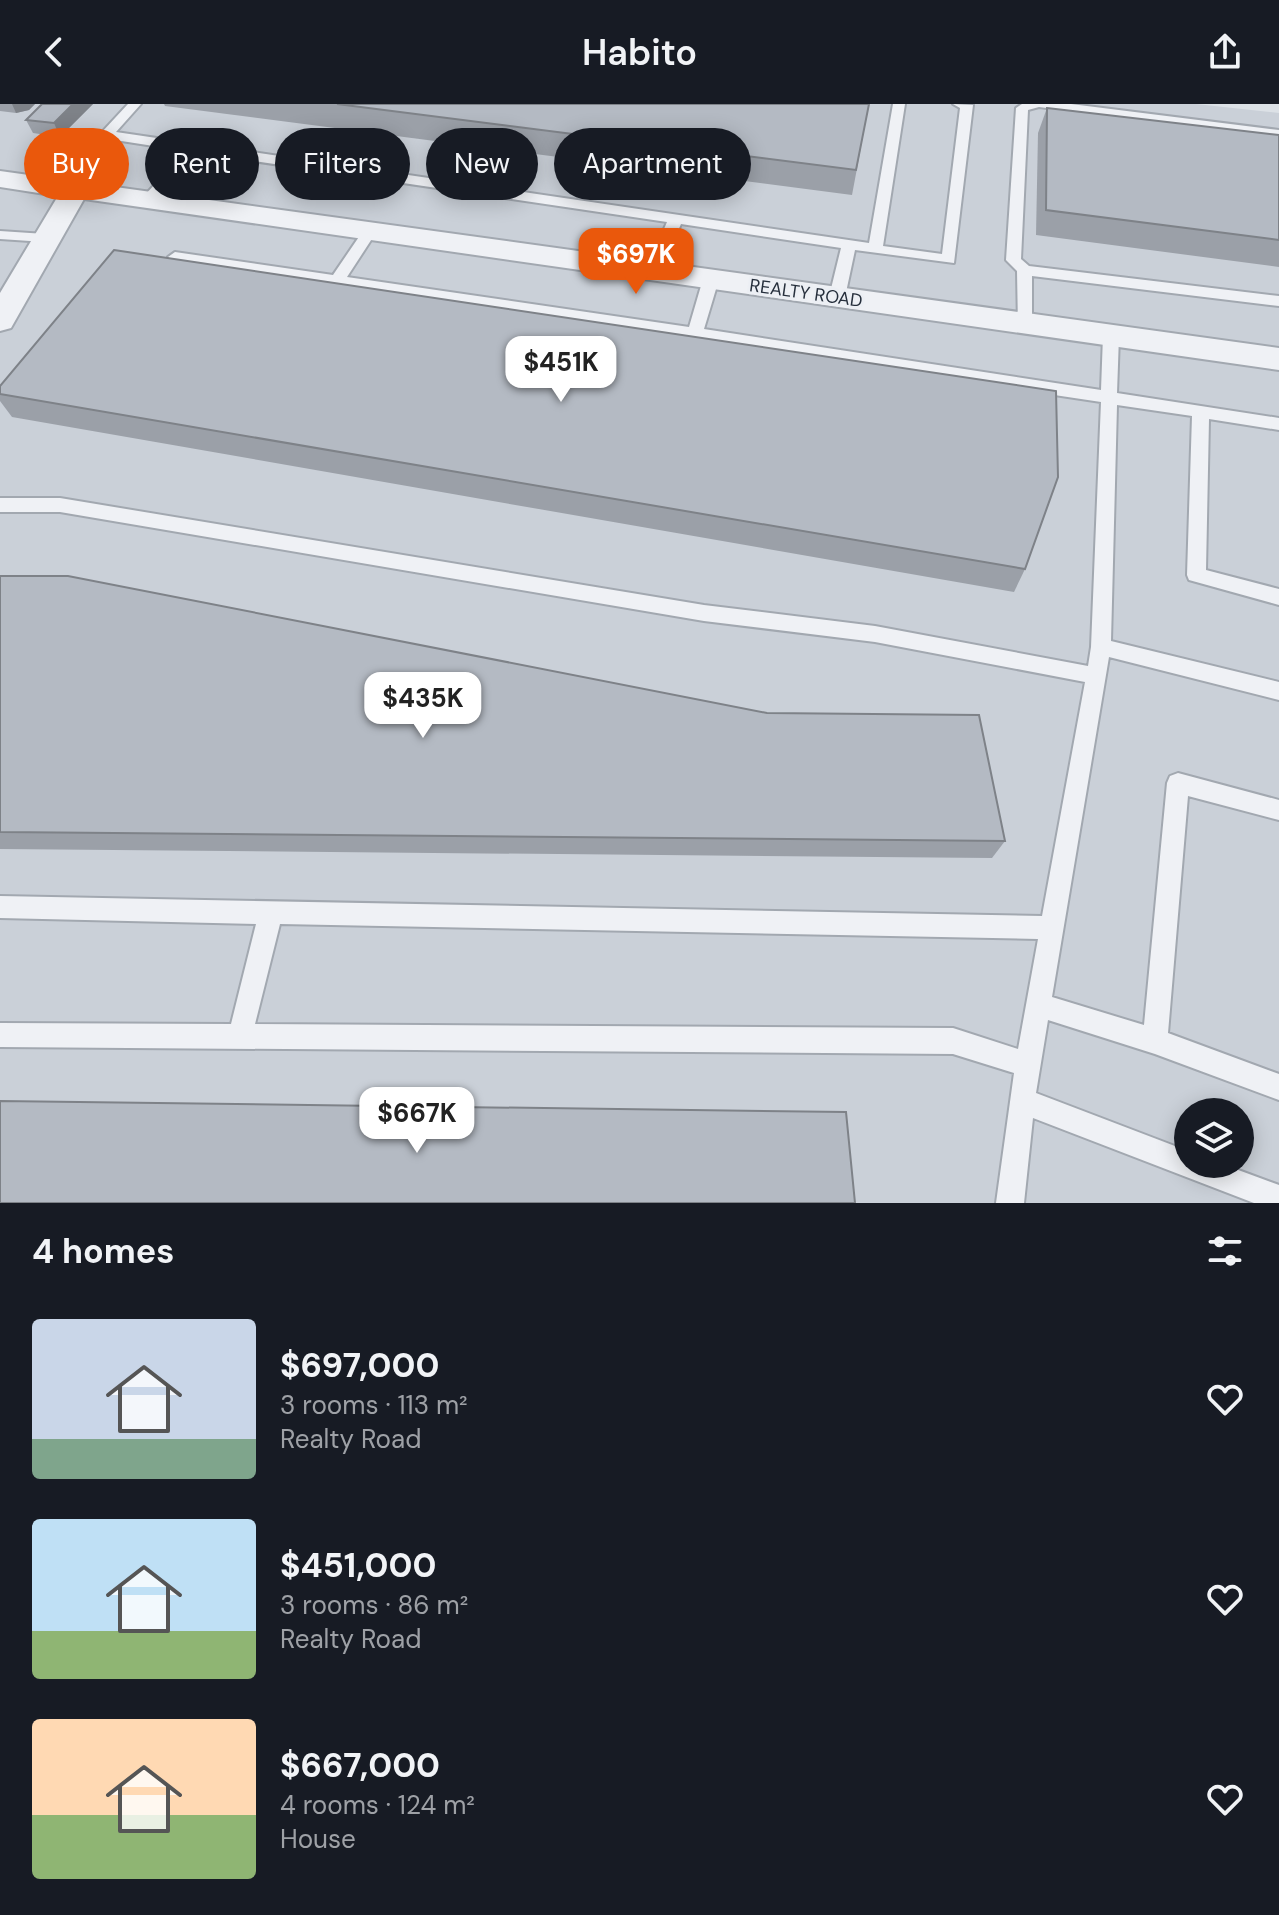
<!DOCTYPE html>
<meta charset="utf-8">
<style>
body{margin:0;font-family:"DM Sans",sans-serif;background:#20242c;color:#f1f3f6;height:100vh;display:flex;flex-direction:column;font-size:30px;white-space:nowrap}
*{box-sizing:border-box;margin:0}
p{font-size:26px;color:#9ea1a6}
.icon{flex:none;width:44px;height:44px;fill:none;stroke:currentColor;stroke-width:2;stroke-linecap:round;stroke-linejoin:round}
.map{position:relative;height:1099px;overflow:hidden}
.details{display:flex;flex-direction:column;background:#171b24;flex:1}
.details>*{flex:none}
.hud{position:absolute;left:24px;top:24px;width:800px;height:72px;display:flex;gap:16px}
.tools{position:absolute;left:1174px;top:994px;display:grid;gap:16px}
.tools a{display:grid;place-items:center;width:80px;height:80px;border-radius:50%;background:#171b24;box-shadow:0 4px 20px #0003;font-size:40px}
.price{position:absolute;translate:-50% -68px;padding:0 18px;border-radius:16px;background:#fff;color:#222;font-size:26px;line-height:52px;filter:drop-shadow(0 2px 4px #0008)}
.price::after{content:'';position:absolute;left:50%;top:48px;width:24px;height:18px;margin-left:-12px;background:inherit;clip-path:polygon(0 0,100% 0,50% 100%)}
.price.selected{background:#ea580c;color:#fff}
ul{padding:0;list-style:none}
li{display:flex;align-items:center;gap:24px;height:200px;padding:0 32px}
li span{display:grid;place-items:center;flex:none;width:224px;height:160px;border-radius:8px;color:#555}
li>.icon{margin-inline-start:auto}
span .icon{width:96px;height:96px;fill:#fffc;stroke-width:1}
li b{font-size:34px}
h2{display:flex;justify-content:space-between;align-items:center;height:96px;padding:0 32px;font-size:34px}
.tag{padding:0 28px;border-radius:36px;background:#171b24;box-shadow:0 4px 20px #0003;font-size:28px;line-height:72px}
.tag.selected{background:#ea580c;color:#fff}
header{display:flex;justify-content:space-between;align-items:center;height:104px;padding:0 32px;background:#171b24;font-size:36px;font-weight:600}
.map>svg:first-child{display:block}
.built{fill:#cad0d8;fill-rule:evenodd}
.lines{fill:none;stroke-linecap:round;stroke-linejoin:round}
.lane-casing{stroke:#a2a8b0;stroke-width:4}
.street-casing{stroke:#a2a8b0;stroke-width:4}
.lane{fill:#eff1f5;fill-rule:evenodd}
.street{fill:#eff1f5;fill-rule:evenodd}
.wall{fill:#9ba0a8}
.shaded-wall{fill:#7e8288}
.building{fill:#b4bac3;stroke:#7e8288;stroke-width:2}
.labels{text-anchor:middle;stroke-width:6;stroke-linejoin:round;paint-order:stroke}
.far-street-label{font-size:18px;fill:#262f3c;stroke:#eceff4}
</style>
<header><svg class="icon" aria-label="back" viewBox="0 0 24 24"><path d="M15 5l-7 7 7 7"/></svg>Habito<svg class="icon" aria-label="share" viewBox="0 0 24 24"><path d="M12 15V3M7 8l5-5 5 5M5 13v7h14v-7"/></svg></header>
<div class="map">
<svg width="1279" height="1099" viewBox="0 0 1279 1099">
<rect width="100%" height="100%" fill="#dce1e6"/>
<path class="built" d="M0 0H1196L1279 9V1099H0ZM1188 1008H1240V1060H1188Z"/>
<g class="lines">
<g class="lane-casing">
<g id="lane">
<path d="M128 0H141L116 28 869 139 893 0H905L883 142 942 150 960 4 953 0 973 1 954 159 855 146 845 193 837 198 829 193 841 144 681 120 660 167 653 172 646 167 667 118 199 49 153 99H143V93L186 47 102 34V28Z"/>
<path d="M1022 0H1071L1279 26V34L1039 3 1028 6 1021 155 1029 162 1279 192V202L1032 172V219L1024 224 1018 223 1017 167 1006 156 1016 4Z"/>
<path d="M370 123 377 127 347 173 689 223 703 175 711 170 719 175 704 225 1101 286 1103 232 1111 227 1119 232 1117 289 1279 314V326L1209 315 1206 466 1279 485V501L1189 476 1187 471 1192 312 1117 301 1111 537 1279 578V596L1109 553 1052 893 1144 921 1167 679 1170 672 1178 669 1279 696V716L1188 692 1168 929 1279 970V996L1155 950 1048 916 1036 989 1188 1047V1060H1222L1279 1081V1099H1254L1033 1014 1024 1099H996L1014 969 953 950 0 943V919L231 920 256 820 0 814V792L1042 812 1085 578 875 538 704 517 60 408H0V394H60L704 501 875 522 1088 562 1091 543 1101 298 175 158 168 153 175 148 333 171 365 124ZM280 820 1038 835 1018 945 953 924 255 920Z"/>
<path d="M0 127 45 130 52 134 45 138 0 135Z"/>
</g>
</g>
<g class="street-casing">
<path id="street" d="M0 67 1279 244V266L84 95 11 224 0 227V189L58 92 0 83Z"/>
</g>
<use href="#lane" class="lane"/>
<use href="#street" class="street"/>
</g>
<g class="wall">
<path d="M0 0H35L29 6 16 9 0 7Z"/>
<path d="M42 0H93L60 33 33 29 26 16Z"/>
<path d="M164 0H869L852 91 165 2Z"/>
<path d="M1047 4 1279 31V163L1036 131 1038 29Z"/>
<path d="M0 282 1025 465 1014 488 12 313 0 297Z"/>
<path d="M0 472 1005 737 992 754 0 745Z"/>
</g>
<g class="shaded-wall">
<path d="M12 0H35L29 6 16 9Z"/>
<path d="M73 0H93L60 33 54 19Z"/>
</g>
<g class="building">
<path d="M42 0H73L54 19 26 16Z"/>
<path d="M337 0H869L856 66Z"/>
<path d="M1047 4 1279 31V136L1046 106Z"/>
<path d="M114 146 1056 287 1058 373 1025 465 0 290V282Z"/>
<path d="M0 472H68L767 609 979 611 1005 737 0 728Z"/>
<path d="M0 997 846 1008 855 1099H0Z"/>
</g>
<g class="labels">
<g class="far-street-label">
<text transform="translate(806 189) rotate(8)" y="6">REALTY ROAD</text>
</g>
</g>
</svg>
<div class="tools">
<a><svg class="icon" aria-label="layers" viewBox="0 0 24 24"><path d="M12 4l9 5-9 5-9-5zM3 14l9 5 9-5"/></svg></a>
</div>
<b class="price selected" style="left:636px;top:192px">$697K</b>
<b class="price" style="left:561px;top:300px">$451K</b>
<b class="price" style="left:423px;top:636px">$435K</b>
<b class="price" style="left:417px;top:1051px">$667K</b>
<div class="hud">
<a class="tag selected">Buy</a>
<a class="tag">Rent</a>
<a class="tag">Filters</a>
<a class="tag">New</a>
<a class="tag">Apartment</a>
</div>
</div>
<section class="details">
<h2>4 homes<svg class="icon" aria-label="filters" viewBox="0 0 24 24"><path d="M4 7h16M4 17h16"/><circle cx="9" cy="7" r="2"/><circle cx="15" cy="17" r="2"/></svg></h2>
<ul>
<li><span style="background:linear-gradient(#c9d6e8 75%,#7fa58c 0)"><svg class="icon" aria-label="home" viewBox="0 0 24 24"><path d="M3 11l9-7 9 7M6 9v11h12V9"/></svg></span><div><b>$697,000</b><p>3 rooms · 113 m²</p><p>Realty Road</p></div><svg class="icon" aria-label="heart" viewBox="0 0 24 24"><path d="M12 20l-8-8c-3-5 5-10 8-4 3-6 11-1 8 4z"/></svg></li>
<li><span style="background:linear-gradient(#bfe0f5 70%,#8fb573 0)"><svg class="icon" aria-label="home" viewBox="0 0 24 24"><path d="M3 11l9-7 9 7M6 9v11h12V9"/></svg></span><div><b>$451,000</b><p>3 rooms · 86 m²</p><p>Realty Road</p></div><svg class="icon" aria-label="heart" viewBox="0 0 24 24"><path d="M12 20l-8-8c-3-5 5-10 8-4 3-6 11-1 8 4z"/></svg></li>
<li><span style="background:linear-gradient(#ffd9b3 60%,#8fb573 0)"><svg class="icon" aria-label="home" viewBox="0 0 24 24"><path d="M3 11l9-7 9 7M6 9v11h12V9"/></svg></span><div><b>$667,000</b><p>4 rooms · 124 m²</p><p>House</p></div><svg class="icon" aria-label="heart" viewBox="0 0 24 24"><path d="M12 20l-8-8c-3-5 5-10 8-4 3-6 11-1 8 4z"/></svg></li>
</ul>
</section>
